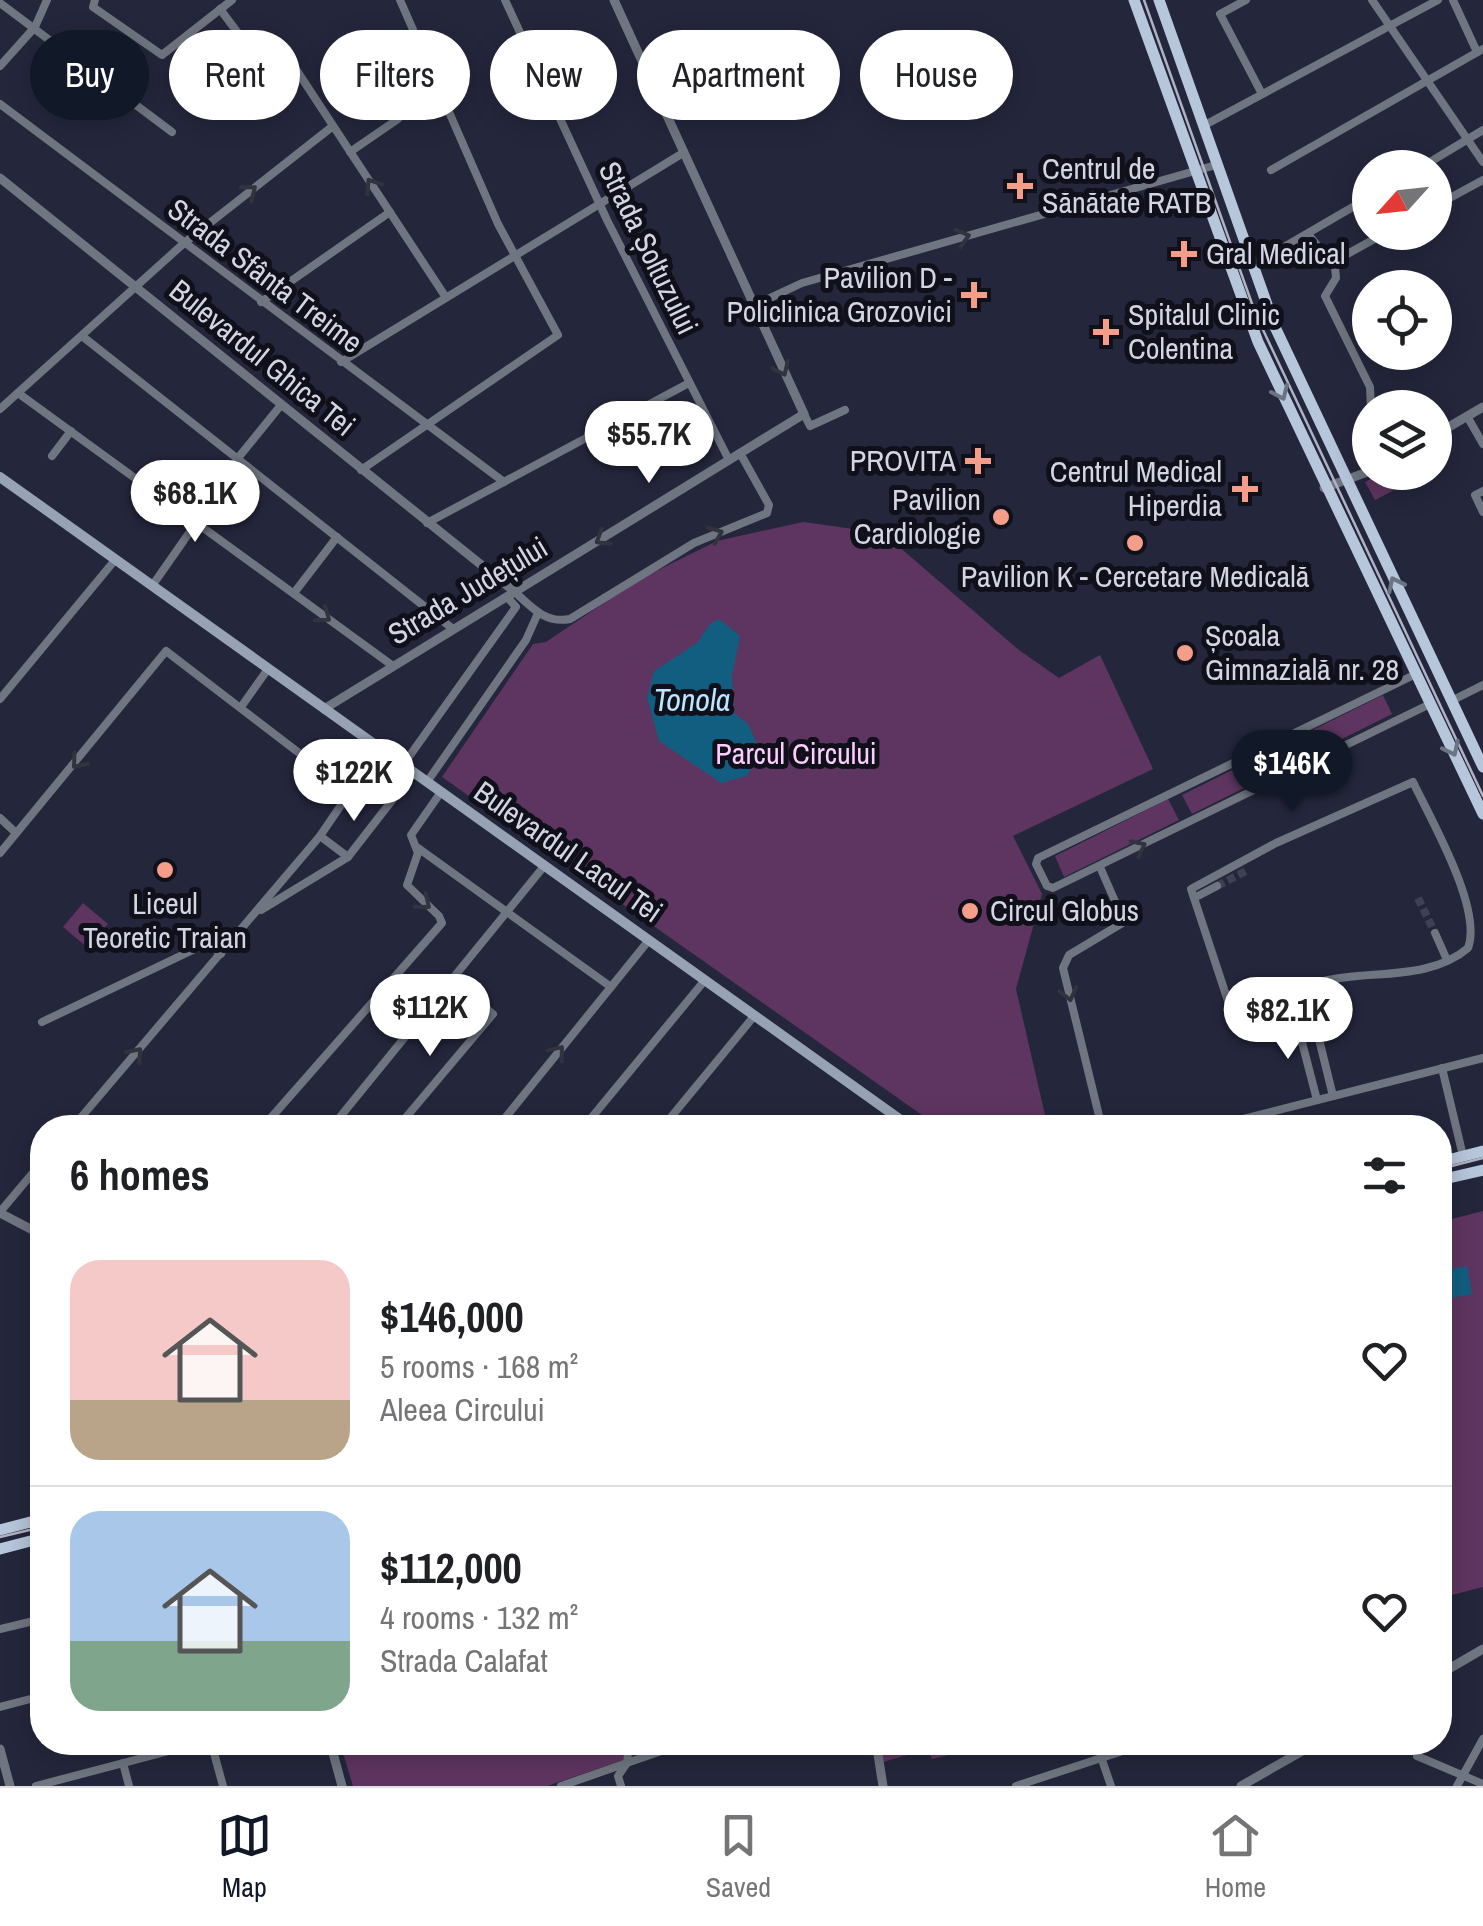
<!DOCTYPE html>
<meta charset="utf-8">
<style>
body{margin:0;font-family:"Archivo Narrow",sans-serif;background:#f6f6f6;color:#202124;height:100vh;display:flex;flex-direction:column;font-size:38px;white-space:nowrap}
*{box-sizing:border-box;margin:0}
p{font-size:32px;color:#757577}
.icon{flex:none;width:55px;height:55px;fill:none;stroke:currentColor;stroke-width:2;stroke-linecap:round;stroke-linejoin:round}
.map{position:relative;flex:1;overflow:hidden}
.side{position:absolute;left:30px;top:1115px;width:1422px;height:640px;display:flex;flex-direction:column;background:#fff;border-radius:40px;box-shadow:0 5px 25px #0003}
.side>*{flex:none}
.hud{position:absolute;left:30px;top:30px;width:1425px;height:90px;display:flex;gap:20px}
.needle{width:65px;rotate:243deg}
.tools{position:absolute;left:1352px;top:150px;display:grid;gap:20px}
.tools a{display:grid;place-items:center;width:100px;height:100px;border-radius:50%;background:#fff;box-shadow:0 5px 25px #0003;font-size:50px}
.price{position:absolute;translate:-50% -85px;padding:0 22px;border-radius:35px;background:#fff;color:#222;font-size:32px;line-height:65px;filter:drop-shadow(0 2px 5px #0008)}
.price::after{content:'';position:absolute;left:50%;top:60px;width:30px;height:22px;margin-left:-15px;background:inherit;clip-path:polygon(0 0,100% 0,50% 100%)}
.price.current{background:#111827;color:#fff}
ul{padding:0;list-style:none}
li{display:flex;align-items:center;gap:30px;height:250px;padding:0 40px}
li+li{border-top:2px solid #e0e0e0}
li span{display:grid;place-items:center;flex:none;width:280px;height:200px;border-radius:30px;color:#555}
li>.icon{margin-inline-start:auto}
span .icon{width:120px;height:120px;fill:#fffc;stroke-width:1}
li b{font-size:42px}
h2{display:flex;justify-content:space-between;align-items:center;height:120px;padding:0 40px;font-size:42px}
.pill{padding:0 35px;border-radius:45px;background:#fff;box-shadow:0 5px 25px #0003;font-size:35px;line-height:90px}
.pill.current{background:#111827;color:#fff}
.dock{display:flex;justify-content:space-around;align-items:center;height:140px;border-top:2px solid #e0e0e0;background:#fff;font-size:28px;color:#757577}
.dock a{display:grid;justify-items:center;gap:5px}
.dock .current{color:#111827}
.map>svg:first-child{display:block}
.green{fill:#5e3560}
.water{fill:#125e80}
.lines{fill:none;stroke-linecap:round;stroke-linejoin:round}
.minor-tunnel{stroke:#3e4055;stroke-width:8;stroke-dasharray:8 4;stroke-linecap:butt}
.minor{stroke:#6f7681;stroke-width:8}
.tertiary{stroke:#6f7681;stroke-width:9}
.secondary{stroke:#97a3b4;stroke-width:10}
.primary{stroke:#b6c6db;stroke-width:11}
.tram{stroke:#b0b2c2;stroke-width:2.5}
.oneway{stroke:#31343e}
.oneway2{stroke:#6b7484}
.poi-dot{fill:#f49e8a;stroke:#0f101a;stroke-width:4}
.labels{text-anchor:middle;stroke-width:10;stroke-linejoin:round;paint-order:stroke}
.poi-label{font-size:30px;fill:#d3d5e3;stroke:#0f101a;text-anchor:start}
.street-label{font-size:30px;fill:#d3d5e3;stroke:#0f101a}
.park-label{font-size:30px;fill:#fdcdff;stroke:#0f101a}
.water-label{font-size:32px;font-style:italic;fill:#bbe6ff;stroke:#0f101a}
</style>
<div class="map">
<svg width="1483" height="1786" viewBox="0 0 1483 1786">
<rect width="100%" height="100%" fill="#24263c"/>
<g class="green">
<path d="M1383 472 1389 473 1398 488 1375 500 1365 482Z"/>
<path d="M803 522 883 533 1019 650 1059 678 1100 655 1153 769 1013 836 1042 894 1016 989 1048 1128 939 1127 442 777 533 644 546 642 638 580 717 541Z"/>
<path d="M1383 695 1392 714 1192 814 1182 795Z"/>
<path d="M1168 799 1179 820 1064 877 1055 856Z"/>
<path d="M83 903 108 924 88 948 63 927Z"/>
<path d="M1483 1211V1587L1448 1596 1450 1603 1440 1606V1222Z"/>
<path d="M340 1743H625L623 1760 547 1786H353Z"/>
<path d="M880 1743H999L932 1759 928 1749 883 1762Z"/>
</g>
<g class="water">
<path d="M719 619 740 636 732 675 734 713 748 724 761 752 747 776 721 783 659 741 647 698 654 671 697 643 710 624Z"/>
<path d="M1467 1266 1472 1294 1440 1300V1271Z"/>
</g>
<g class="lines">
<g class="minor-tunnel">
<path d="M1217 886 1246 871"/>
<path d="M1418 898 1435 933"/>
</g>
<g class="minor">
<path d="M95 0 93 7 162 55 232 0"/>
<path d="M505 0 607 220 729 460"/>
<path d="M1246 0 1220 14 1262 94"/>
<path d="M1372 0 1483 162"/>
<path d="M1453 0 1477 52"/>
<path d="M0 3 172 132"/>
<path d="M220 9 261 64"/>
<path d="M282 48 445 296"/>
<path d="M0 66 35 27 47 0"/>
<path d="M0 104 504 482"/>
<path d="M1203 126 1438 0"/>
<path d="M350 152 398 119"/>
<path d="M1420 168 1483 130"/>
<path d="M1271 170 1483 49"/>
<path d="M1435 206 1483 180"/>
<path d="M1308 234 1335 267 1336 278 1325 296 1370 387 1371 408"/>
<path d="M1333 262 1387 232"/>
<path d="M1253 265 1370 197"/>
<path d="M261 302 390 212"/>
<path d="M753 306 802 283 1216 165"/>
<path d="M82 336 453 629"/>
<path d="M341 362 683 153"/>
<path d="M18 393 393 666"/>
<path d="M0 409 183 244 333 126"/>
<path d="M804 414 810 426 845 410"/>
<path d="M1467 416 1483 444"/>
<path d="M52 456 71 431"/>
<path d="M238 458 281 405"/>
<path d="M361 470 558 335 498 224 400 0"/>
<path d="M1483 491 1475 495 1483 512"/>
<path d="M427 523 689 383"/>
<path d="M152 586 196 523"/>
<path d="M515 592C531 607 546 624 570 619L694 543 767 513 769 505 740 453"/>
<path d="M294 593 337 537"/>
<path d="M1416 674 1038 858 1036 864 1047 886 1053 888 1430 704"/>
<path d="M0 699 115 560"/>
<path d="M1451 701 1483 685"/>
<path d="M241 707 268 669"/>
<path d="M403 765 516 607 507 597"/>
<path d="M427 782 526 640 538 613"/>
<path d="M1413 782C1430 818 1483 909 1468 948 1430 981 1369 970 1324 981 1294 989 1268 1013 1236 1013L1228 1001 1191 889 1276 843Z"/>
<path d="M0 818 16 833"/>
<path d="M320 836 348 857"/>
<path d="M418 848 611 987"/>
<path d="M0 853 166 651 350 792 320 836 72 1128"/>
<path d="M1100 867 1124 922 1069 955 1063 968 1102 1128"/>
<path d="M1194 898 1217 886"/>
<path d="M261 910 348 857 414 772"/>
<path d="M1435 933 1447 960"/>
<path d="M1290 996 1317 1100"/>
<path d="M1295 1014 1309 1011 1313 1015 1333 1096"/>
<path d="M42 1022 197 948 211 946 221 954"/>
<path d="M1442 1068 1463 1156"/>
<path d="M262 1128 442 923 439 916 407 885 418 853 411 835 441 792"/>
<path d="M331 1128 545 865"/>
<path d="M397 1128 493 1014 452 981"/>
<path d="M497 1128 649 940"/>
<path d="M583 1128 705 980"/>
<path d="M662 1128 755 1015"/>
<path d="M1208 1128 1483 1058"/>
<path d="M0 1212 42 1162"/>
<path d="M0 1629 42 1619"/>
<path d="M0 1707 42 1696"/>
<path d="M211 1742 223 1786"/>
<path d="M1417 1756 1483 1784"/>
<path d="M1101 1757 1111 1786"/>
<path d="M123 1763 129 1786"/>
<path d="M36 1786 203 1742"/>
<path d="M561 1786 687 1742"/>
<path d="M621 1786 618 1776 627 1763 629 1742"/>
<path d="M1016 1786 1150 1742"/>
<path d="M1457 1786 1483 1739"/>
</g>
<g class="tertiary">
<path d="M0 178 515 592"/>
<path d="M1435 435 1483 407"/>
<path d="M1324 488 1370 471"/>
<path d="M324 709 804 414 614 0"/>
<path d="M0 1213 42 1235"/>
<path d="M1440 1674 1483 1649"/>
<path d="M330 1742 342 1786"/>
<path d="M876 1742 883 1786"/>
<path d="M0 1749 10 1786"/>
<path d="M1241 1786 1318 1742"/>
</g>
<path class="secondary" d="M0 477 912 1128"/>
<g class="primary">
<path d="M1134 0 1258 342 1483 814"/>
<path d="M1159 0 1275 327 1483 767"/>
<path d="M1440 1162 1483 1151"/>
<path d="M1440 1180 1483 1170"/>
<path d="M0 1530 42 1519"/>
<path d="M0 1549 42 1538"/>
</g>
<g class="tram">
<path d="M1144 0 1256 315 1483 796"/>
<path d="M1440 1169 1483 1158"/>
<path d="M0 1537 42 1527"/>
</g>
</g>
<defs><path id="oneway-chevron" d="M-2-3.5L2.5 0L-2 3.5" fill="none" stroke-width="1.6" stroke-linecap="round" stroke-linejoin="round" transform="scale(2.5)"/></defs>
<g class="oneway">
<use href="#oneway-chevron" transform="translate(372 185) rotate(-123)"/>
<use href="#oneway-chevron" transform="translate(250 191) rotate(-38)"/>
<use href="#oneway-chevron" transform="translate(963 237) rotate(-16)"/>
<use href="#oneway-chevron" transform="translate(782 369) rotate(65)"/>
<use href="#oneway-chevron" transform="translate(716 534) rotate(-22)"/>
<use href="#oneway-chevron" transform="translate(602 539) rotate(148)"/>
<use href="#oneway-chevron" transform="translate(324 616) rotate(36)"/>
<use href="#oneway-chevron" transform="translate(78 762) rotate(130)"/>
<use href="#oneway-chevron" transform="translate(1139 847) rotate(-26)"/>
<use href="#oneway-chevron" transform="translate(424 903) rotate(39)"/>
<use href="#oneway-chevron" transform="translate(1069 994) rotate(76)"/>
<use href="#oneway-chevron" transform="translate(558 1052) rotate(-51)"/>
<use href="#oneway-chevron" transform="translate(136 1054) rotate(-49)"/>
</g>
<g class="oneway2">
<use href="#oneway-chevron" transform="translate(1281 393) rotate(66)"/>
<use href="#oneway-chevron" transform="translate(1395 584) rotate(-116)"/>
<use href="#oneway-chevron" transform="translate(1452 749) rotate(64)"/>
</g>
<g class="poi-dot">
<path d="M1015 171h10v10h10v10h-10v10h-10v-10h-10v-10h10z"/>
<path d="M1179 239h10v10h10v10h-10v10h-10v-10h-10v-10h10z"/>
<path d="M969 280h10v10h10v10h-10v10h-10v-10h-10v-10h10z"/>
<path d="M1101 317h10v10h10v10h-10v10h-10v-10h-10v-10h10z"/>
<path d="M973 446h10v10h10v10h-10v10h-10v-10h-10v-10h10z"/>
<path d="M1240 474h10v10h10v10h-10v10h-10v-10h-10v-10h10z"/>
<circle cx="1001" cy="517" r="10"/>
<circle cx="1135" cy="543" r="10"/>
<circle cx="1185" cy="653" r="10"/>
<circle cx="165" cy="870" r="10"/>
<circle cx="970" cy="911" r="10"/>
</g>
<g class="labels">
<g class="poi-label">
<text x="1042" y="179">Centrul de<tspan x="1042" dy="34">Sănătate RATB</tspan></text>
<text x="1206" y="264">Gral Medical</text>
<text x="952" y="288" text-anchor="end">Pavilion D -<tspan x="952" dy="34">Policlinica Grozovici</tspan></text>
<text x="1128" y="325">Spitalul Clinic<tspan x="1128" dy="34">Colentina</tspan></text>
<text x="956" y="471" text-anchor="end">PROVITA</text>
<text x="1222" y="482" text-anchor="end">Centrul Medical<tspan x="1222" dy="34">Hiperdia</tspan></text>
<text x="981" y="510" text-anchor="end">Pavilion<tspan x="981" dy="34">Cardiologie</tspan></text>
<text x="1135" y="587" text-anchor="middle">Pavilion K - Cercetare Medicală</text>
<text x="1205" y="646">Școala<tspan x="1205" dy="34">Gimnazială nr. 28</tspan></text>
<text x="165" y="914" text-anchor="middle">Liceul<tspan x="165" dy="34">Teoretic Traian</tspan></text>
<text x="990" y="921">Circul Globus</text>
</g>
<g class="street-label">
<text transform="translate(648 248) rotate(64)" y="10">Strada Șoltuzului</text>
<text transform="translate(265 276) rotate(37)" y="10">Strada Sfânta Treime</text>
<text transform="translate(262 358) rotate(39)" y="10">Bulevardul Ghica Tei</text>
<text transform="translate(468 591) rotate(-31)" y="10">Strada Județului</text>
<text transform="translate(568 852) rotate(35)" y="10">Bulevardul Lacul Tei</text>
</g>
<g class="park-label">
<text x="796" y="764">Parcul Circului</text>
</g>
<g class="water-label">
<text x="692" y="711">Tonola</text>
</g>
</g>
</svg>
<div class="tools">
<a><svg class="needle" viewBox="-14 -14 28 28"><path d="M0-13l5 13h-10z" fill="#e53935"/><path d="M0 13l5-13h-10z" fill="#757577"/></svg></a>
<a><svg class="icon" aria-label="locate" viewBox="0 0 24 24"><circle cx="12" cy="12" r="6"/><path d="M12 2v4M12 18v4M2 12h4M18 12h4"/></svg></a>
<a><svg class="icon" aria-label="layers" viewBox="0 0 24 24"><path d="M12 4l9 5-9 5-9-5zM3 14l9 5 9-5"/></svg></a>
</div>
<b class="price" style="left:649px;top:486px">$55.7K</b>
<b class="price" style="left:195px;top:545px">$68.1K</b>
<b class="price current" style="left:1292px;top:815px">$146K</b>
<b class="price" style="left:354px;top:824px">$122K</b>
<b class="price" style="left:430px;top:1059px">$112K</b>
<b class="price" style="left:1288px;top:1062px">$82.1K</b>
<div class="hud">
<a class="pill current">Buy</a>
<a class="pill">Rent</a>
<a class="pill">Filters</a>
<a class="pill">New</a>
<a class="pill">Apartment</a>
<a class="pill">House</a>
</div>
<section class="side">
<h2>6 homes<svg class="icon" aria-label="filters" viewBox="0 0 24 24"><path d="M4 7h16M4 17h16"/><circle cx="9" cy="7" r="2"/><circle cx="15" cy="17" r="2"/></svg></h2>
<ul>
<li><span style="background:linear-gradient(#f6c9c9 70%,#b9a48a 0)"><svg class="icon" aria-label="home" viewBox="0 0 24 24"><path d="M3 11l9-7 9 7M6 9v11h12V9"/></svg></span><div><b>$146,000</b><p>5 rooms · 168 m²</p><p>Aleea Circului</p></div><svg class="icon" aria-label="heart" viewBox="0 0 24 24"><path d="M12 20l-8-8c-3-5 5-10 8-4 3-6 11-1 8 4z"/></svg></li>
<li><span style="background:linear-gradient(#a9c7e8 65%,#7fa58c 0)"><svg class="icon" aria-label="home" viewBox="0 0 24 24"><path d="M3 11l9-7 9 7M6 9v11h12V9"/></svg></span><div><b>$112,000</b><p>4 rooms · 132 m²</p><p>Strada Calafat</p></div><svg class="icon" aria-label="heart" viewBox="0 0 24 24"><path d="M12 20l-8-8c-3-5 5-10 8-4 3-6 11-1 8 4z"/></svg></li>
</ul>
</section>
</div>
<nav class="dock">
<a class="current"><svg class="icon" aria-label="map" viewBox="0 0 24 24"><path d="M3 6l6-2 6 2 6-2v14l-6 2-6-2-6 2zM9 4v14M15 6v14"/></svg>Map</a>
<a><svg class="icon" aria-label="saved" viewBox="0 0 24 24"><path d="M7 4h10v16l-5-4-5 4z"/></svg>Saved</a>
<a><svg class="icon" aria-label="home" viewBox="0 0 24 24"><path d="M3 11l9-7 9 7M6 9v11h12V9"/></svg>Home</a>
</nav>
